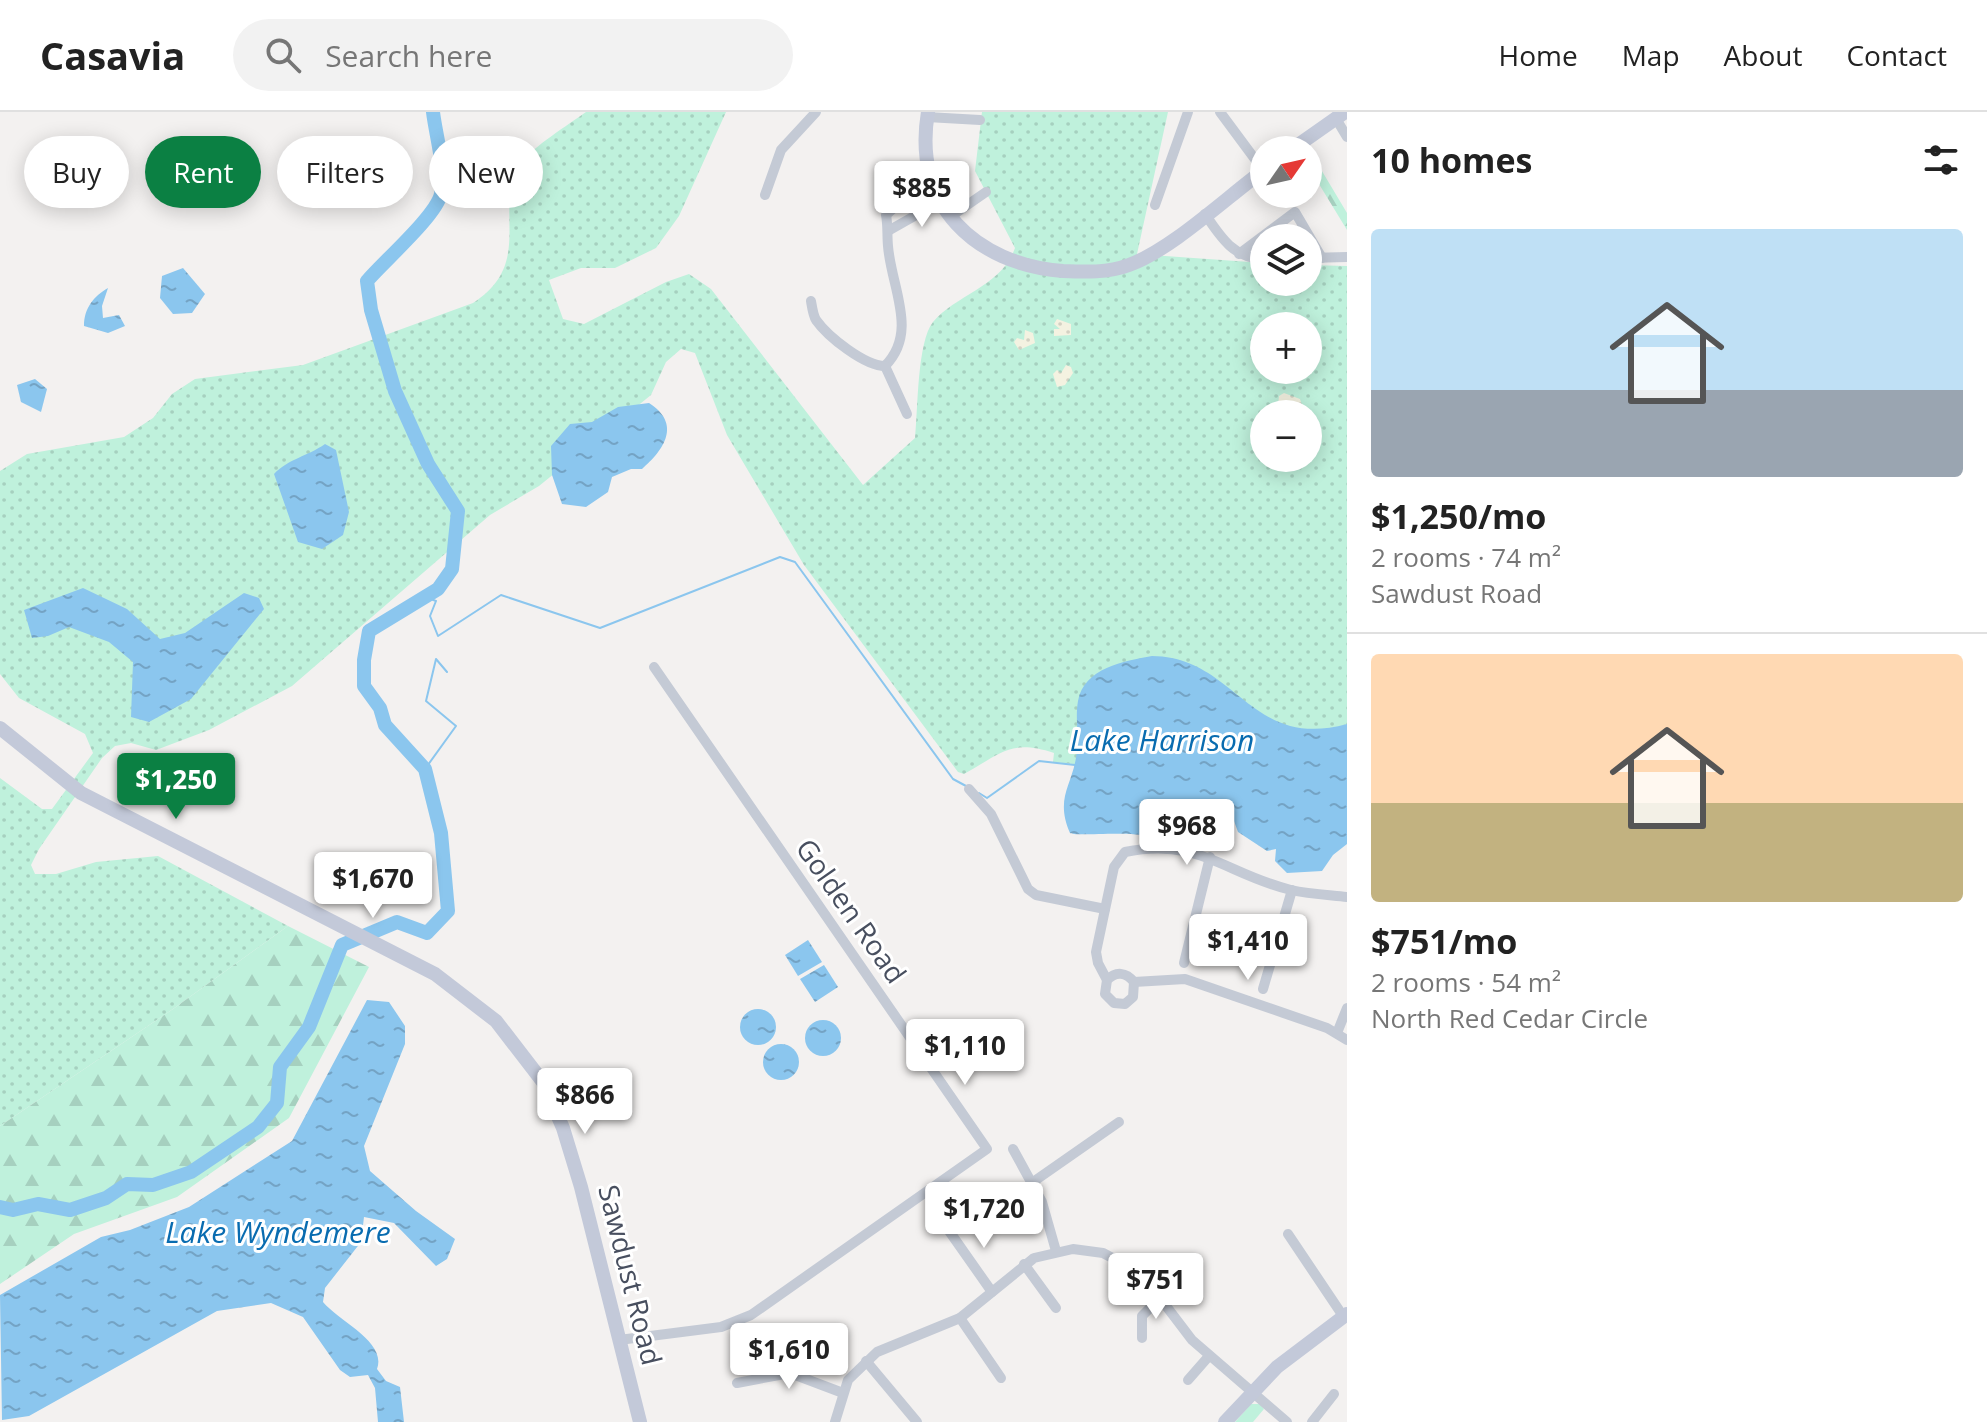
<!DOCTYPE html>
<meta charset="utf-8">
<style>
body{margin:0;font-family:"Open Sans",sans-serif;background:#f2f2f2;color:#222;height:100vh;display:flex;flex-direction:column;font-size:30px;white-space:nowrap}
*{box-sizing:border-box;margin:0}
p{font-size:26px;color:#767676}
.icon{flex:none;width:44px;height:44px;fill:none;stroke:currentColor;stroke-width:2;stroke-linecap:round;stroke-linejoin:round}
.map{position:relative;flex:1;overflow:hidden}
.side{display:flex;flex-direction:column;background:#fff;width:640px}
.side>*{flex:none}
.hud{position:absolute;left:24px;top:24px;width:760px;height:72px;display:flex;gap:16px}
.needle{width:52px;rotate:56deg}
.controls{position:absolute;left:1250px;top:24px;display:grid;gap:16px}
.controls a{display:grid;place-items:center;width:72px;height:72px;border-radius:50%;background:#fff;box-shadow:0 4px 20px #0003;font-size:40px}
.price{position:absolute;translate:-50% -68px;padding:0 18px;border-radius:8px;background:#fff;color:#222;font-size:26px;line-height:52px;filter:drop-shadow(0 2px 4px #0008)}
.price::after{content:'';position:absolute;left:50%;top:48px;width:24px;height:18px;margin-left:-12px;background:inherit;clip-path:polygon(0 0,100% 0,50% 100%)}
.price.active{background:#0b8043;color:#fff}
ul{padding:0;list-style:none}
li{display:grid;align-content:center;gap:16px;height:424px;padding:0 24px}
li+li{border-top:2px solid #e0e0e0}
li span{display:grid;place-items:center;height:248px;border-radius:8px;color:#555}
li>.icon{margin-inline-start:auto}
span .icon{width:144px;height:144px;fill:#fffc;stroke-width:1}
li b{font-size:34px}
h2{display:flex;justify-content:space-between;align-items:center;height:96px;padding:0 24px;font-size:34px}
.chip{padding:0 28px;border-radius:36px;background:#fff;box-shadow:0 4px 20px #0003;font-size:28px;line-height:72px}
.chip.active{background:#0b8043;color:#fff}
header{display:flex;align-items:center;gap:48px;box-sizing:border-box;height:112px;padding:0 40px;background:#fff;border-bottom:2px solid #e0e0e0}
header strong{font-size:38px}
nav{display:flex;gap:44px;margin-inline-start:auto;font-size:28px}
.search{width:560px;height:72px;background:#f2f2f2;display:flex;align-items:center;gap:20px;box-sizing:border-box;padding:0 28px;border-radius:44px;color:#767676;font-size:30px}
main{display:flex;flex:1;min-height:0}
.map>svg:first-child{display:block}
.grass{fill:url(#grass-dots);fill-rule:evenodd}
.forest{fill:url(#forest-firs)}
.sand{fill:url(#sand-dots)}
.water{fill:url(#water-ripples)}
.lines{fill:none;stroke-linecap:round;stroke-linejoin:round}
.stream{stroke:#8bc6ee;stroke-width:2}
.river{stroke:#8bc6ee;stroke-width:14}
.street{stroke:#c4cad5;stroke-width:10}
.secondary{stroke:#c3c9d9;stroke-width:14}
.labels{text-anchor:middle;stroke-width:6;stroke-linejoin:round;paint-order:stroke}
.street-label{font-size:28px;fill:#484f5f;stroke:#fff}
.water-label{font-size:30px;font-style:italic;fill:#096cb0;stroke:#fff}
</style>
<header>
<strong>Casavia</strong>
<div class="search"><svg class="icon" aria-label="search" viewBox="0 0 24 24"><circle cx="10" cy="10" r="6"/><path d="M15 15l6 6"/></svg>Search here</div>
<nav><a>Home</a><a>Map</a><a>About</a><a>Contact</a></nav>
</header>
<main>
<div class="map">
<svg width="1347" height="1310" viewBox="0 0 1347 1310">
<defs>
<pattern id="grass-dots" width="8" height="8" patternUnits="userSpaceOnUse" patternTransform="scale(2)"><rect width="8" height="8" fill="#bff1dc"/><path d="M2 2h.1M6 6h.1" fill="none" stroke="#a6d0bf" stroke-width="1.8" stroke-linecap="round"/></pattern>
<pattern id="forest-firs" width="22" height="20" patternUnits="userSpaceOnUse" patternTransform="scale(2)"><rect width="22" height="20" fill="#bff1dc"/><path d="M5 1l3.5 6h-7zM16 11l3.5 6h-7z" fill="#a6d0bf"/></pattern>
<pattern id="sand-dots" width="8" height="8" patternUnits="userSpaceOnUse" patternTransform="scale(2)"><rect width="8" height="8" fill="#f4f2e1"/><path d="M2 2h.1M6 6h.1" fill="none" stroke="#d3d1c3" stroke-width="1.8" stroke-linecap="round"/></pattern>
<pattern id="water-ripples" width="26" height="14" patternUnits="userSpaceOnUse" patternTransform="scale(2)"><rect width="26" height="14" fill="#8bc6ee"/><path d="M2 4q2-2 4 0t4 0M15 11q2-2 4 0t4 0" fill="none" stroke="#74a3c4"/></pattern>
</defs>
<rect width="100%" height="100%" fill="#f3f1f0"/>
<path class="grass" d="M586 0H726L679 104 656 136 615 156H581L549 168 563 207 584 212 666 170 689 162 711 177 863 373 915 326C918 298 917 230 933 210 957 182 1002 174 1015 136L975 59 982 0H1168L1137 142 1264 151V170H1308V153L1347 154V679L1053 650 1054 641C1010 627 1002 641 964 662L958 660 804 453 727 323 695 241 681 237 666 250 651 283 539 374 490 403 292 574 209 618 156 638 131 631 115 634 102 646 39 737 31 753 35 762H56L96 750 158 744 288 814 173 897 0 1014V666L42 697H52L93 641 85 622 19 586 0 562V359L27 342 124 325 153 306 172 282 195 267 303 253 473 191C537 150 490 94 522 50 534 34 568 13 586 0ZM1264 214H1308V258H1264ZM1264 302H1308V346H1264Z"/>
<g class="forest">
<path d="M1307 34 1347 101V118L1308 54V38H1301Z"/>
<path d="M288 814 369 855 289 1006 177 1085 74 1122 0 1172V1014L173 897Z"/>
<path d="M1251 1292H1260L1264 1297 1253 1310H1235Z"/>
</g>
<g class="sand">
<path d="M1057 207 1071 212V223L1054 224V217H1060L1054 212Z"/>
<path d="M1025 218 1033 221 1035 231 1019 238 1014 230 1017 226 1024 228Z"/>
<path d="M1066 253 1071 255 1073 261 1065 273 1057 275 1053 262 1057 258 1061 261Z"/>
<path d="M1284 281 1300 287 1302 293 1299 300 1291 302 1289 293H1278L1279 284Z"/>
</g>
<g class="water">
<path d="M183 156 205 182 192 201 173 202 160 186 162 164Z"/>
<path d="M108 176 102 194 103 206 119 203 125 214 108 221 84 214C84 196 94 184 108 176Z"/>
<path d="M35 267 47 277 41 300 21 290 17 273Z"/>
<path d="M649 291C682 312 664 338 642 357H631L612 365 608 380 586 395 562 392 552 363 551 334 570 312 592 310 618 295Z"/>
<path d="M325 332 336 338 349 400 343 423 322 437 298 430 274 362C288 347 308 344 325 332Z"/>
<path d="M83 476 127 497 160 527 185 521 244 481 259 486 264 497 191 587 149 610 131 605 133 550 109 530 69 515 48 524 32 526 24 498Z"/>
<path d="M1152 544C1237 545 1249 639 1347 612V732L1333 743 1322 759 1287 761 1275 749 1276 737 1267 739 1238 720 1234 709 1218 699 1170 719 1160 714 1149 725C1131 718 1075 725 1070 721 1054 684 1074 673 1077 638 1079 622 1075 606 1078 589 1084 556 1124 549 1152 544Z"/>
<path d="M808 828 822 850 798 864 785 843Z"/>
<path d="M824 853 838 875 815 890 800 867Z"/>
<path d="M367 888 389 890 405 914V932L364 1034 370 1059 416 1099 455 1127 447 1147 436 1154 394 1111 364 1105 361 1130 325 1176 323 1190C340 1210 387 1230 377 1257L386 1269 400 1275 404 1310H378L375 1276 368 1263 350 1265 340 1258 303 1205 271 1191 217 1199 29 1304 2 1308 0 1183 101 1125 130 1118 189 1095 292 1029Z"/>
<circle cx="758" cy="915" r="18"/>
<circle cx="823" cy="926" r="18"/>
<circle cx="781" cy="950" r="18"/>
</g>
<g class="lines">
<g class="stream">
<path d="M428 486 436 489 430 504 438 524 501 483 600 516 780 445 795 450 953 667 966 674"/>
<path d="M425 657 456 614 426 589 436 547 447 560"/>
<path d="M979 681 987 686 1039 649 1075 653"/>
</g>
<path class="river" d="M0 1095 13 1098 38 1092 70 1098 106 1086 127 1072 153 1073 191 1060 258 1015 277 991 280 955 309 915 342 833 397 810 427 821 448 799 441 721 425 657 385 613 380 596 364 574V548L369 519 438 477 452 457 458 399 428 352 395 279 371 198 367 169C383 150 436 104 441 82 446 56 436 25 433 0"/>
<g class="street">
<path d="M1220 0 1263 58"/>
<path d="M927 5 980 8"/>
<path d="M1335 5 1347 25"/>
<path d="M765 83 781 38 816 0"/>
<path d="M1155 93 1188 0"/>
<path d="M1205 102C1221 126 1233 145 1264 148"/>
<path d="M950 105 986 80"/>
<path d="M888 119 941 89"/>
<path d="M1239 142 1295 100 1322 146"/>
<path d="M1308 146 1347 145"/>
<path d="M811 189C812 195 813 203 816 208 828 225 865 254 885 254 919 220 891 175 888 134 887 124 888 113 886 103L901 89 933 74"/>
<path d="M885 254 907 302"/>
<path d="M969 677 991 702 1028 777 1036 783 1105 797"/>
<path d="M1184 851 1210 745"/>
<path d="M1107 868 1098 851 1096 840 1114 755 1125 740C1200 725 1225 762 1291 778 1309 782 1329 783 1347 785"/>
<path d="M1134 870 1133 885 1125 892 1114 891 1105 882 1107 868C1116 859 1126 860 1134 870L1185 867 1327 916 1347 928"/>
<path d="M1263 877 1292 778"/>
<path d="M1337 921 1347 896"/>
<path d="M1013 1037 1042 1090 1056 1139"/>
<path d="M1033 1070 1119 1010"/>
<path d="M947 1116 992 1180"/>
<path d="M1288 1122 1343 1204"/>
<path d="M1024 1152 1056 1196"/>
<path d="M960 1206 1001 1266"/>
<path d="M1142 1226V1204L1161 1185"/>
<path d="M619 1228 721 1215 751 1203 987 1037 654 555"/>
<path d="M866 1249 917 1310"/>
<path d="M1188 1268 1209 1244"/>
<path d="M737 1271 790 1261 843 1281"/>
<path d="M835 1310 848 1268 877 1240 960 1206 1034 1146 1073 1137 1103 1141 1141 1161 1192 1228 1287 1310"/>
<path d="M1312 1310 1334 1282"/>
</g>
<g class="secondary">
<path d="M928 0C912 93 975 152 1063 159 1085 160 1108 161 1129 153 1171 138 1227 85 1264 58"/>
<path d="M1291 38 1345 0"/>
<path d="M0 616 81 681 435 862 496 909 543 970 563 1016 581 1075 640 1310"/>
<path d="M1225 1310 1277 1255 1347 1202"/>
</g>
</g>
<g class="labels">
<g class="street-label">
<text transform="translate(851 799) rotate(55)" y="10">Golden Road</text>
<text transform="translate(630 1163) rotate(76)" y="10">Sawdust Road</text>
</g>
<g class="water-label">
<text x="1162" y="639">Lake Harrison</text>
<text x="278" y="1131">Lake Wyndemere</text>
</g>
</g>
</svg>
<div class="controls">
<a><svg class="needle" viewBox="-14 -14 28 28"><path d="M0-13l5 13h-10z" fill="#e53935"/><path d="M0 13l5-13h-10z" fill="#767676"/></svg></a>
<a><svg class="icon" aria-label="layers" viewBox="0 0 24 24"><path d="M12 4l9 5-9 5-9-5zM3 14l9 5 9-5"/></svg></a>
<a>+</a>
<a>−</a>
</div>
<b class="price" style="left:922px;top:117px">$885</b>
<b class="price active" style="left:176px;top:709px">$1,250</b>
<b class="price" style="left:1187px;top:755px">$968</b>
<b class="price" style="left:373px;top:808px">$1,670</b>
<b class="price" style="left:1248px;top:870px">$1,410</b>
<b class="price" style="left:965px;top:975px">$1,110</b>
<b class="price" style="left:585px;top:1024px">$866</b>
<b class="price" style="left:984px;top:1138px">$1,720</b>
<b class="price" style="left:1156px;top:1209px">$751</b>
<b class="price" style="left:789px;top:1279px">$1,610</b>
<div class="hud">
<a class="chip">Buy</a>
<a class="chip active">Rent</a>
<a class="chip">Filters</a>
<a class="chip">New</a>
</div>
</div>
<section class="side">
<h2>10 homes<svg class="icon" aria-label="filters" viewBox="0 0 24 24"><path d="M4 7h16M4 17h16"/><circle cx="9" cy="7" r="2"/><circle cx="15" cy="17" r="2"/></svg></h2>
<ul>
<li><span style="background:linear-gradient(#bfe0f5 65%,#9aa5b1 0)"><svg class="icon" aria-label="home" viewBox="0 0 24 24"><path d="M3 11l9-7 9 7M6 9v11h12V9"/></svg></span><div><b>$1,250/mo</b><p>2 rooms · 74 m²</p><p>Sawdust Road</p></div></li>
<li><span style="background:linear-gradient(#ffd9b3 60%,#c2b280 0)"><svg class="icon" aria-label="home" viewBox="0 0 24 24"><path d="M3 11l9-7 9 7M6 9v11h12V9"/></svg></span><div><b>$751/mo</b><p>2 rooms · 54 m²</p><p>North Red Cedar Circle</p></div></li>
</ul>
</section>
</main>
